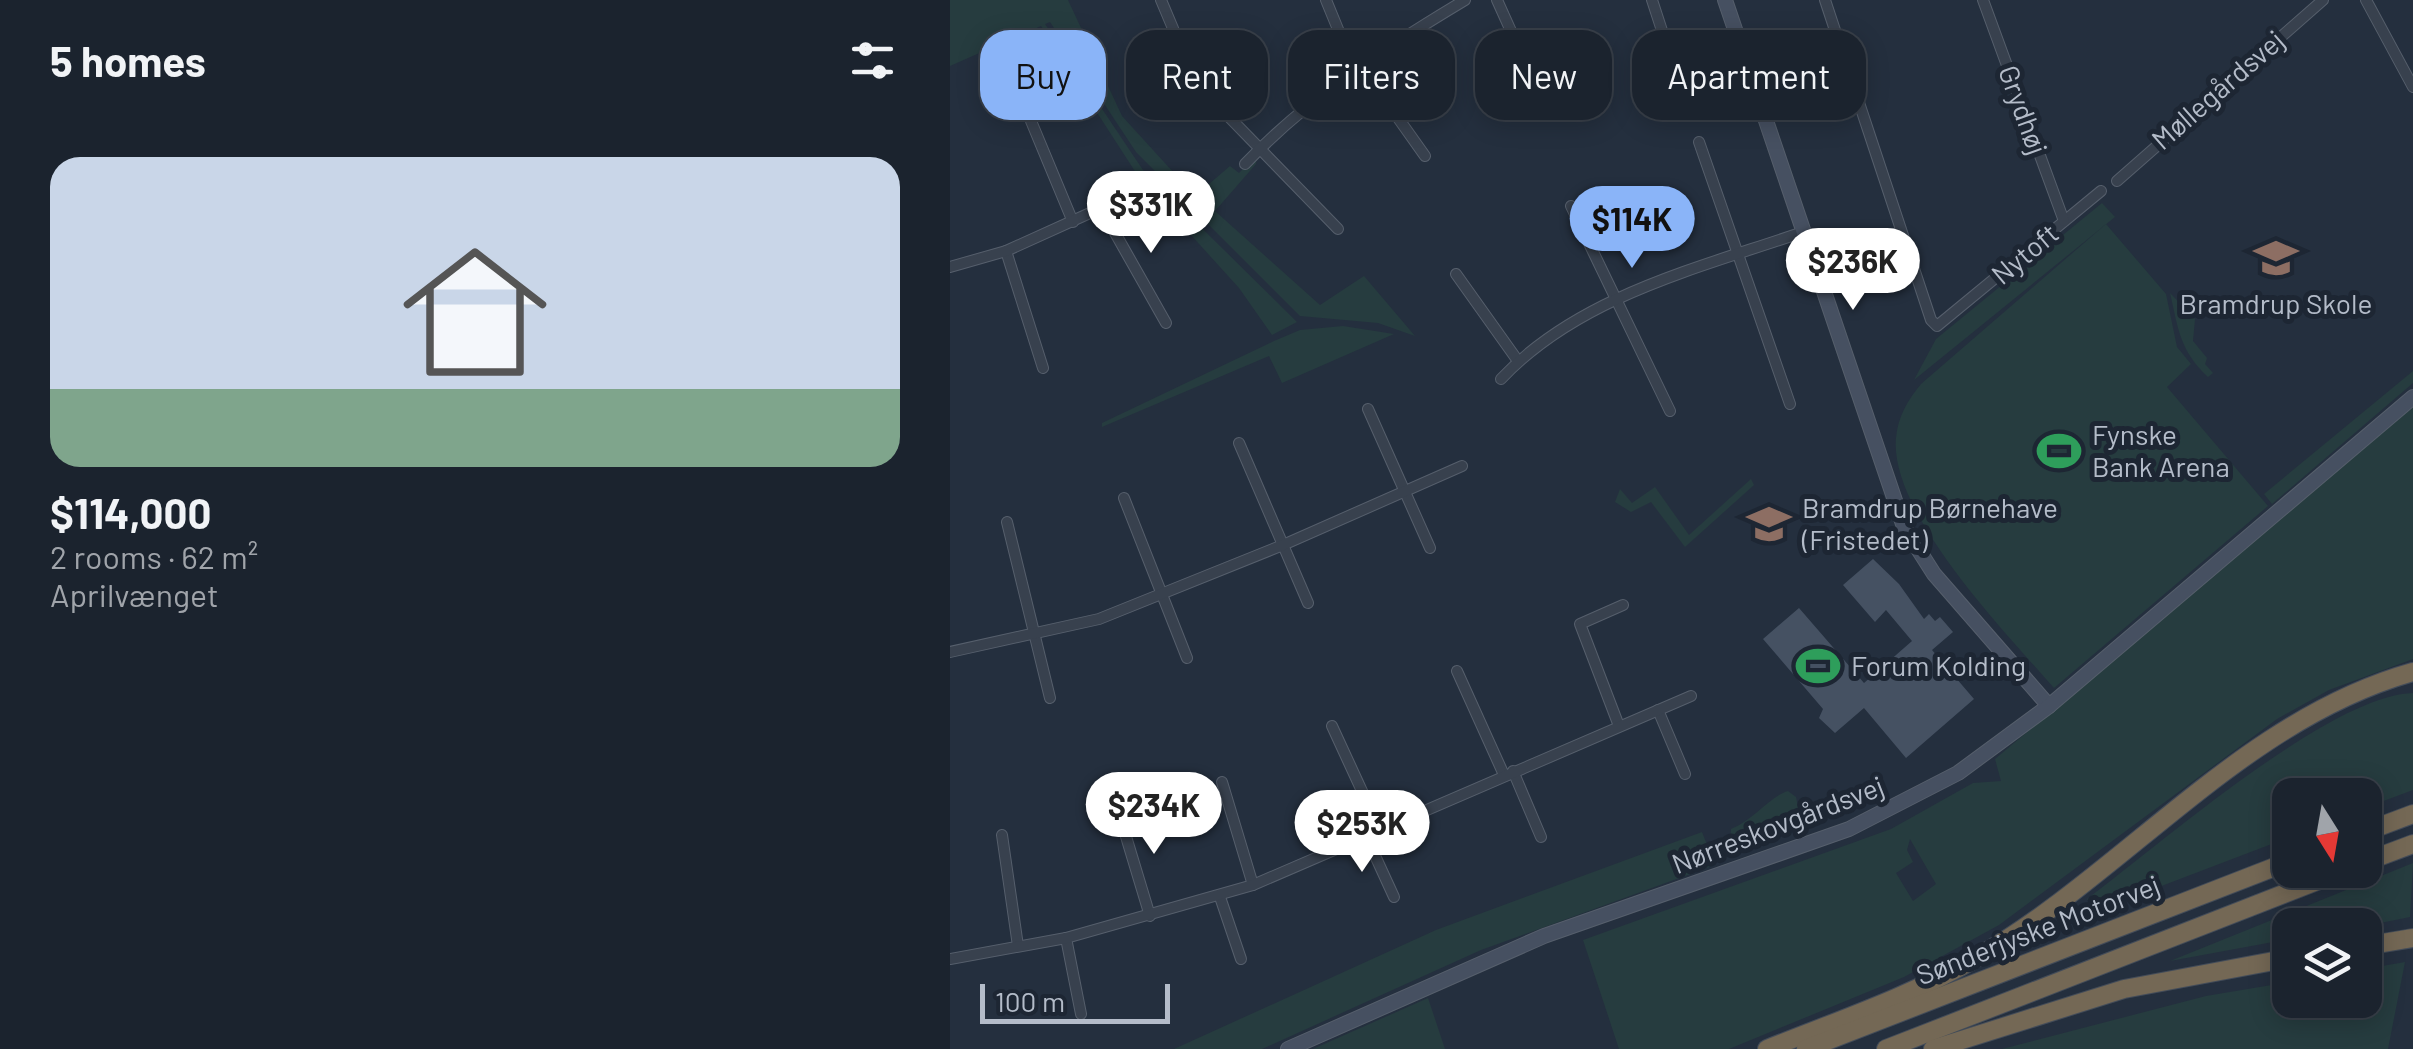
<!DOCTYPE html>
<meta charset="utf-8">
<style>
body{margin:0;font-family:Barlow,sans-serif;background:#242b36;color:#f1f3f6;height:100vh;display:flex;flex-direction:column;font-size:38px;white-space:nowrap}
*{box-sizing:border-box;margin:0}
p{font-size:32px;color:#a0a4aa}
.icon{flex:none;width:55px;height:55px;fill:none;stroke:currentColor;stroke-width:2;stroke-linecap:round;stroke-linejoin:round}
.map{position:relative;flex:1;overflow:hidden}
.details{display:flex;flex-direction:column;background:#1b232e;width:950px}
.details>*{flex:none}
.banner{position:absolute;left:30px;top:30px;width:950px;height:90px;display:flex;gap:20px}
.needle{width:65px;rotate:169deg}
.fabs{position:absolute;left:1322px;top:778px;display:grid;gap:20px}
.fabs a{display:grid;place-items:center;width:110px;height:110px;border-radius:20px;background:#1b232e;box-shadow:0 5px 25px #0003,0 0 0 2px #39404a;font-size:50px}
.scale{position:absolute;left:30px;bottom:25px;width:190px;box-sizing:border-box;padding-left:10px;border:5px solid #b4bcc9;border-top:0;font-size:28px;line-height:35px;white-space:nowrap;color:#b4bcc9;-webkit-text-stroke:8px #1d2633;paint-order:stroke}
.price{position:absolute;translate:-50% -85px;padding:0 22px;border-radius:35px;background:#fff;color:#222;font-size:32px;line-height:65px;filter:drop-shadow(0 2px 5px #0008)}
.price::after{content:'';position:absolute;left:50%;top:60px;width:30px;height:22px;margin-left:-15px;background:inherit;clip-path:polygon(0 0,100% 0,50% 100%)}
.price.active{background:#8ab4f8;color:#111}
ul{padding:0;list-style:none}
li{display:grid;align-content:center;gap:20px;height:530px;padding:0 50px}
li+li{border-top:2px solid #39404a}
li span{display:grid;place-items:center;height:310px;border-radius:30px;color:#555}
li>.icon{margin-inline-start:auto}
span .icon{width:180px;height:180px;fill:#fffc;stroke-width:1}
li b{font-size:42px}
h2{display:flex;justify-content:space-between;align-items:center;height:120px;padding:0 50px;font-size:42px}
.pill{padding:0 35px;border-radius:30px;background:#1b232e;box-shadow:0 5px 25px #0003,0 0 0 2px #39404a;font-size:35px;line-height:90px}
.pill.active{background:#8ab4f8;color:#111}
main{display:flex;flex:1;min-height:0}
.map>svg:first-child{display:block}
.green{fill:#263c3f;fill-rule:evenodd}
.building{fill:#455162}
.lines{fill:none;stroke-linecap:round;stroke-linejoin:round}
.street-casing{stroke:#565f6c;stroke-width:12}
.secondary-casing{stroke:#565f6c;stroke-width:16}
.highway-casing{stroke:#434c59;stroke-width:20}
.street{stroke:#38414e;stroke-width:10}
.secondary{stroke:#465061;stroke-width:14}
.highway{stroke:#746855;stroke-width:18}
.labels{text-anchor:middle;stroke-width:10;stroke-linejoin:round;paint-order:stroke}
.street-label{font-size:28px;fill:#b4bcc9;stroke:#1d2633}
.poi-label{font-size:28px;fill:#b4bcc9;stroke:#1d2633;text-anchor:start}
</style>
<main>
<section class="details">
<h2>5 homes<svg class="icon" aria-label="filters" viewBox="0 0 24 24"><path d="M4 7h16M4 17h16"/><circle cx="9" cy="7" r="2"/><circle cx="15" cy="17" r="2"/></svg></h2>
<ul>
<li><span style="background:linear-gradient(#c9d6e8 75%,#7fa58c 0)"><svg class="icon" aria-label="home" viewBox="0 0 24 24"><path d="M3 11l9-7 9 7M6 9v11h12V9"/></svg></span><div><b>$114,000</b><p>2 rooms · 62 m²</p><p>Aprilvænget</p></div></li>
</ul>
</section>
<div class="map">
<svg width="1463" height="1049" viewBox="0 0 1463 1049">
<rect width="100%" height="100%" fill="#242f3e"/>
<g class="green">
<path d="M0 0H118L172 116 245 196 280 166 289 173 307 155 306 164 265 211 370 305 414 276 465 336 428 323 350 316 186 152 100 22 95 24 193 170 347 322 322 335 289 288 202 192 174 209 164 191 188 176 91 26 0 66Z"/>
<path d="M1152 203 1165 217 964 380 986 339Z"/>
<path d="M1156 224 1216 294 1227 347 1241 364 1217 387 1318 506 1104 688C1057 634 939 513 946 438 948 416 958 400 971 384Z"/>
<path d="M1220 293 1245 319 1243 341 1257 358 1255 364 1263 373 1258 377C1229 350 1228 327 1220 293Z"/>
<path d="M393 326 444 334 332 383 319 356 152 427V423L324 341 350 330Z"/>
<path d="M1463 371V383L1322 504 1314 494Z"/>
<path d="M1463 407V659L1379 690 1327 719 1049 925 954 977 779 1049H669L633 940 941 829 1023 783 1051 781 1045 759ZM960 839 986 884 963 901 946 873 963 862 957 850Z"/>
<path d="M801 479 804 485 735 547 701 502 681 512 665 502 670 489 682 503 705 487 739 535Z"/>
<path d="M1463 693V790L1415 808V795H1340V837L1146 911 1137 899C1208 846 1380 695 1463 693Z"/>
<path d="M838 791 846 797 851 822 842 832 818 834 795 850 780 845 781 829C805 819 820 796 838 791Z"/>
<path d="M752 832 765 865 531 950 312 1049H224L486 930Z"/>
<path d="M1463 863 1460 917 1415 926 1340 925V939L1220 961Z"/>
<path d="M1455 962 1438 1049H1052L1256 996 1340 982V1000H1415V969Z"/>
<path d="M478 998 495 1049H363Z"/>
</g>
<path class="building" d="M923 559 949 584 974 619 979 614 985 621 990 617 1003 632 982 650 1024 699 956 758 914 708 885 733 869 718 873 709 813 639 849 608 914 683 962 641 936 610 925 622 893 585Z"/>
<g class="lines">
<g class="street-casing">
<g id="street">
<path d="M211 0 246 83 388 229"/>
<path d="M376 0 392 39 475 156"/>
<path d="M547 0 588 91"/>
<path d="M702 0 718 49"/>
<path d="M875 0 981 320 987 326 1151 191"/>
<path d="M1033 0 1114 221"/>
<path d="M1416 0 1463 87"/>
<path d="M81 121 123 222"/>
<path d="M749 142 840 404"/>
<path d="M295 164C360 96 435 48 515 0"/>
<path d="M1167 181 1373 0"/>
<path d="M621 206 720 411"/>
<path d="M56 251 93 368"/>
<path d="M0 267 56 251 151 208 216 323"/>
<path d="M506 274 568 361"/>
<path d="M551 379C629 296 749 268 853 232"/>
<path d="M418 409 480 548"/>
<path d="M289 443 358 603"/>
<path d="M174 498 237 658"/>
<path d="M57 522 100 698"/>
<path d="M0 652 149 619 333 545 512 466"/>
<path d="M507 671 554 775"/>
<path d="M708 710 735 774"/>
<path d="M382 726 429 828"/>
<path d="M669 726 630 624 673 605"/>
<path d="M563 771 591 837"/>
<path d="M272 782 303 885"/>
<path d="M168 810 200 916"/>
<path d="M52 835 68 946"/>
<path d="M416 836 444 897"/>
<path d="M270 897 291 959"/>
<path d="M116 938 131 1014"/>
<path d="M0 959 116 938 303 885 741 696"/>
</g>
</g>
<g class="secondary-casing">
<g id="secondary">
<path d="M775 0 954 527 984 574 1099 706"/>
<path d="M338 1049 594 936 899 829 1008 773 1099 706 1463 397"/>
</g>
</g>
<g class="highway-casing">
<g id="highway">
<path d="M1415 832 1463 814"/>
<path d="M1415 862 1463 844"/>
<path d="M1415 946 1463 938"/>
<path d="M817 1049C887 1021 961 996 1026 958 1176 872 1292 720 1463 672"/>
<path d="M856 1049 1340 861"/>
<path d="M936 1049 1395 870"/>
<path d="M983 1049 1174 989 1340 958"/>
</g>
</g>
<use href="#street" class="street"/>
<use href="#secondary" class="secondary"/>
<use href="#highway" class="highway"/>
</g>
<defs>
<g id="school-bare" transform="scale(3.45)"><path d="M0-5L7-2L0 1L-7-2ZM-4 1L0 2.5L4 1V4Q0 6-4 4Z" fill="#8d6e63" stroke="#1d2633" stroke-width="2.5" paint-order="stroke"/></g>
<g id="stadium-bare" transform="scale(3.45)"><path d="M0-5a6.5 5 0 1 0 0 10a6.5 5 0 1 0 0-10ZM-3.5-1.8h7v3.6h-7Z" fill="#2e9e5b" stroke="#1d2633" stroke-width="2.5" paint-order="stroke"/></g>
</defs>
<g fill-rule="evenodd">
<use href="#school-bare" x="1326" y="258"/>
<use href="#stadium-bare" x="1109" y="451"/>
<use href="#school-bare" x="819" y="524"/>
<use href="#stadium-bare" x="868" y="666"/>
</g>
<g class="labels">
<g class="street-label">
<text transform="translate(1268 90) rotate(-41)" y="10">Møllegårdsvej</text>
<text transform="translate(1073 110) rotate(70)" y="10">Grydhøj</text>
<text transform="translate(1075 254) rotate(-40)" y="10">Nytoft</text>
<text transform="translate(828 825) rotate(-21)" y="10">Nørreskovgårdsvej</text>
<text transform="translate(1088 930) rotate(-21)" y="10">Sønderjyske Motorvej</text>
</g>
<g class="poi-label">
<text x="1326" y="314" text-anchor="middle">Bramdrup Skole</text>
<text x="1142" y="445">Fynske<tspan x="1142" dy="32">Bank Arena</tspan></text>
<text x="852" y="518">Bramdrup Børnehave<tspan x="852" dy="32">(Fristedet)</tspan></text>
<text x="901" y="676">Forum Kolding</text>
</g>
</g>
</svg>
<div class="fabs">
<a><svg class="needle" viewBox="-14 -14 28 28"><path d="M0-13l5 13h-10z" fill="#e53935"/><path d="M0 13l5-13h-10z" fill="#a0a4aa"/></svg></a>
<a><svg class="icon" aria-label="layers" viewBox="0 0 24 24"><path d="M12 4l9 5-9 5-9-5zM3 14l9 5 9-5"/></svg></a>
</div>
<div class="scale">100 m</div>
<b class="price" style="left:201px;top:256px">$331K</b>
<b class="price active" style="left:682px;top:271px">$114K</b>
<b class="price" style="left:903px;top:313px">$236K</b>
<b class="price" style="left:204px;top:857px">$234K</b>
<b class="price" style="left:412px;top:875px">$253K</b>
<div class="banner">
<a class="pill active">Buy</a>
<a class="pill">Rent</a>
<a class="pill">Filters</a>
<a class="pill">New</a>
<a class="pill">Apartment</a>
</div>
</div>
</main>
